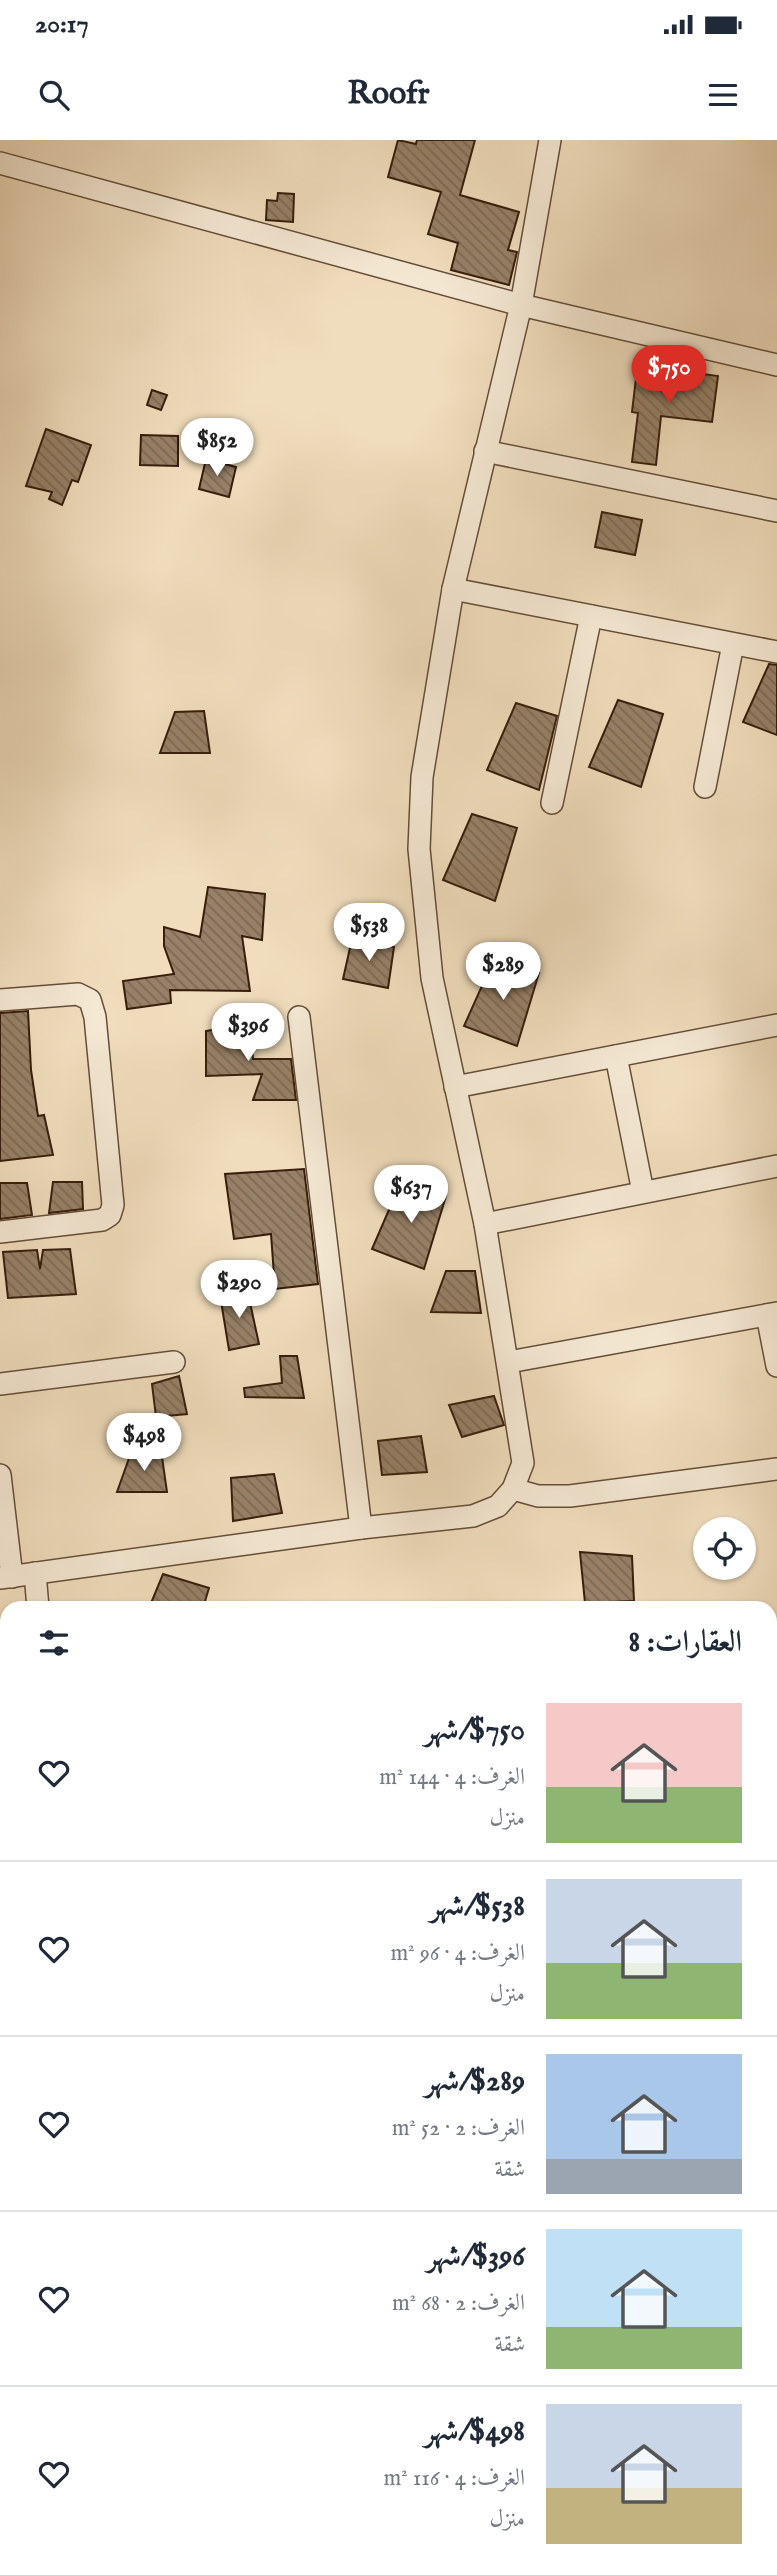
<!DOCTYPE html>
<html lang="ar">
<meta charset="utf-8">
<style>
body{margin:0;font-family:"IM FELL English",Amiri,serif;background:#f6f6f7;color:#1f2937;direction:rtl;height:100vh;display:flex;flex-direction:column;font-size:26px;white-space:nowrap}
*{box-sizing:border-box;margin:0}
p{font-size:23px;color:#747a83}
.icon{flex:none;width:38px;height:38px;fill:none;stroke:currentColor;stroke-width:2;stroke-linecap:round;stroke-linejoin:round}
.map{position:relative;flex:1;overflow:hidden;direction:ltr}
.details{position:absolute;left:0px;top:1461px;width:777px;height:975px;display:flex;flex-direction:column;background:#fff;border-radius:21px 21px 0 0;box-shadow:0 2px 5px #0004;direction:rtl}
.details>*{flex:none}
.buttons{position:absolute;left:693px;top:1377px;display:grid;gap:14px}
.buttons a{display:grid;place-items:center;width:63px;height:63px;border-radius:50%;background:#fff;box-shadow:0 2px 5px #0004;font-size:35px}
.price{position:absolute;translate:-50% -60px;padding:0 16px;border-radius:24px;background:#fff;color:#222;font-size:23px;line-height:46px;filter:drop-shadow(0 2px 4px #0008)}
.price::after{content:'';position:absolute;left:50%;top:42px;width:21px;height:16px;margin-left:-10px;background:inherit;clip-path:polygon(0 0,100% 0,50% 100%)}
.price.selected{background:#d93025;color:#fff}
ul{padding:0;list-style:none}
li{display:flex;align-items:center;gap:21px;height:175px;padding:0 35px}
li+li{border-top:2px solid #e0e1e3}
li span{display:grid;place-items:center;flex:none;width:196px;height:140px;border-radius:0px;color:#555}
li>.icon{margin-inline-start:auto}
span .icon{width:84px;height:84px;fill:#fffc;stroke-width:1}
li b{font-size:30px}
h2{display:flex;justify-content:space-between;align-items:center;height:84px;padding:0 35px;font-size:30px}
.status{display:flex;justify-content:space-between;align-items:center;height:49px;padding:0 35px;background:#fff;direction:ltr}
.status svg{height:19px;fill:currentColor}
header{display:flex;justify-content:space-between;align-items:center;height:91px;padding:0 35px;background:#fff;font-size:32px;font-weight:800}
.map>svg:first-child{display:block}
.building{fill:url(#building-back-hatch);stroke:#361e0c;stroke-width:2}
.lines{fill:none;stroke-linecap:round;stroke-linejoin:round}
.minor-casing{stroke:#644e38;stroke-width:24}
.minor{stroke:#f5e9d4;stroke-width:21}
</style>
<div class="status"><b>20:17</b><svg viewBox="0 0 49 12"><path d="M0 12V9h3v3zM5 12V6h3v6zM10 12V3h3v9zM15 12V0h3v12zM26 1h20v11H26zM47 4h2v5h-2z"/></svg></div>
<header><svg class="icon" aria-label="menu" viewBox="0 0 24 24"><path d="M4 6h16M4 12h16M4 18h16"/></svg>Roofr<svg class="icon" aria-label="search" viewBox="0 0 24 24"><circle cx="10" cy="10" r="6"/><path d="M15 15l6 6"/></svg></header>
<div class="map">
<svg width="777" height="2435" viewBox="0 0 777 2435">
<defs>
<pattern id="building-back-hatch" width="6" height="6" patternUnits="userSpaceOnUse" patternTransform="scale(1.75)"><rect width="6" height="6" fill="#978168"/><path d="M-1 5l2 2M0 0l6 6M5-1l2 2" fill="none" stroke="#7c6954"/></pattern>
</defs>
<rect width="100%" height="100%" fill="#f0ddbd"/>
<filter id="stains"><feTurbulence type="fractalNoise" baseFrequency=".00286" numOctaves="4"/><feColorMatrix values="0 0 0 0 .2 0 0 0 0 .09 0 0 0 0 .02 0 0 0 .5 -.17"/></filter>
<radialGradient id="worn" r=".72"><stop offset=".6" stop-color="#630" stop-opacity="0"/><stop offset="1" stop-color="#630" stop-opacity=".3"/></radialGradient>
<g class="building">
<path d="M398 0 416 4 417 0H475L460 55 519 72 508 110 517 112 509 145 451 130 458 103 428 94 441 52 388 37Z"/>
<path d="M278 53 294 54 293 82 266 80 267 60 277 61Z"/>
<path d="M646 226 718 236 712 282 661 276 656 325 632 322 638 273 632 272 636 238 644 239Z"/>
<path d="M152 250 167 255 161 270 147 265Z"/>
<path d="M46 289 91 305 78 342 72 340 62 365 49 359 52 352 26 346Z"/>
<path d="M141 295 178 296V326L140 325Z"/>
<path d="M206 319 236 327 229 357 199 349Z"/>
<path d="M602 372 642 380 635 415 595 407Z"/>
<path d="M769 524 777 525V595L743 582Z"/>
<path d="M618 560 663 574 641 647 589 627Z"/>
<path d="M516 563 557 576 539 650 487 630Z"/>
<path d="M204 571 210 613H160L175 572Z"/>
<path d="M472 674 517 688 495 761 443 740Z"/>
<path d="M208 747 265 754 262 800 242 796 250 851 170 850 171 863 127 869 123 841 174 834 164 806V787L200 797Z"/>
<path d="M352 799 394 807 388 848 343 839Z"/>
<path d="M494 819 539 833 517 906 464 886Z"/>
<path d="M28 871 31 930 38 976 44 975 53 1015 0 1021V873Z"/>
<path d="M250 883 253 919H291L296 960H253L262 934 206 936V891Z"/>
<path d="M304 1029 318 1144 275 1149 271 1094 234 1099 225 1034Z"/>
<path d="M53 1042H82L83 1069 49 1073Z"/>
<path d="M401 1042 446 1056 424 1129 372 1109Z"/>
<path d="M0 1043H27L32 1075 0 1079Z"/>
<path d="M70 1109 76 1154 8 1158 3 1112 37 1110 40 1129 43 1110Z"/>
<path d="M446 1131H475L481 1173 431 1172Z"/>
<path d="M247 1149 259 1204 229 1210 220 1155Z"/>
<path d="M280 1216H297L304 1258 245 1257 244 1248 282 1243Z"/>
<path d="M179 1236 187 1274 156 1277 152 1244Z"/>
<path d="M494 1256 504 1285 462 1297 449 1265Z"/>
<path d="M421 1296 427 1332 382 1335 378 1301Z"/>
<path d="M132 1310H161L167 1352H117Z"/>
<path d="M274 1334 282 1373 233 1381 231 1338Z"/>
<path d="M580 1412 632 1416 634 1461 585 1463Z"/>
<path d="M163 1434 209 1448 203 1468H149Z"/>
</g>
<g class="lines">
<g class="minor-casing">
<g id="minor">
<path d="M0 23 521 165 777 225"/>
<path d="M485 311 777 371"/>
<path d="M453 449 777 512"/>
<path d="M705 647 733 504"/>
<path d="M552 663 591 476"/>
<path d="M0 860 78 854 90 860 95 877 113 1065 110 1075 102 1080 0 1092"/>
<path d="M299 877 361 1388"/>
<path d="M616 916 643 1052"/>
<path d="M455 947 777 885"/>
<path d="M485 1084 777 1026"/>
<path d="M767 1175 777 1226"/>
<path d="M509 1222 777 1173"/>
<path d="M0 1244 174 1222"/>
<path d="M0 1335 12 1437"/>
<path d="M513 1349 538 1356H570L777 1329"/>
<path d="M35 1433 38 1468"/>
<path d="M0 1438 361 1388 473 1376 498 1366 513 1349 523 1323 485 1084 432 838 419 709 422 637 453 449 521 165 550 0"/>
<path d="M180 2429 181 2435"/>
<path d="M377 2435V2429"/>
</g>
</g>
<use href="#minor" class="minor"/>
</g>
<rect width="100%" height="100%" filter="url(#stains)"/>
<rect width="100%" height="100%" fill="url(#worn)"/>
</svg>
<div class="buttons">
<a><svg class="icon" aria-label="locate" viewBox="0 0 24 24"><circle cx="12" cy="12" r="6"/><path d="M12 2v4M12 18v4M2 12h4M18 12h4"/></svg></a>
</div>
<b class="price selected" style="left:669px;top:265px">$750</b>
<b class="price" style="left:217px;top:338px">$852</b>
<b class="price" style="left:369px;top:823px">$538</b>
<b class="price" style="left:503px;top:862px">$289</b>
<b class="price" style="left:248px;top:923px">$396</b>
<b class="price" style="left:411px;top:1085px">$637</b>
<b class="price" style="left:239px;top:1180px">$290</b>
<b class="price" style="left:144px;top:1333px">$498</b>
<section class="details">
<h2>العقارات: 8<svg class="icon" aria-label="filters" viewBox="0 0 24 24"><path d="M4 7h16M4 17h16"/><circle cx="9" cy="7" r="2"/><circle cx="15" cy="17" r="2"/></svg></h2>
<ul>
<li><span style="background:linear-gradient(#f6c9c9 60%,#8fb573 0)"><svg class="icon" aria-label="home" viewBox="0 0 24 24"><path d="M3 11l9-7 9 7M6 9v11h12V9"/></svg></span><div><b>$750/شهر</b><p>الغرف: 4 · 144 m²</p><p>منزل</p></div><svg class="icon" aria-label="heart" viewBox="0 0 24 24"><path d="M12 20l-8-8c-3-5 5-10 8-4 3-6 11-1 8 4z"/></svg></li>
<li><span style="background:linear-gradient(#c9d6e8 60%,#8fb573 0)"><svg class="icon" aria-label="home" viewBox="0 0 24 24"><path d="M3 11l9-7 9 7M6 9v11h12V9"/></svg></span><div><b>$538/شهر</b><p>الغرف: 4 · 96 m²</p><p>منزل</p></div><svg class="icon" aria-label="heart" viewBox="0 0 24 24"><path d="M12 20l-8-8c-3-5 5-10 8-4 3-6 11-1 8 4z"/></svg></li>
<li><span style="background:linear-gradient(#a9c7e8 75%,#9aa5b1 0)"><svg class="icon" aria-label="home" viewBox="0 0 24 24"><path d="M3 11l9-7 9 7M6 9v11h12V9"/></svg></span><div><b>$289/شهر</b><p>الغرف: 2 · 52 m²</p><p>شقة</p></div><svg class="icon" aria-label="heart" viewBox="0 0 24 24"><path d="M12 20l-8-8c-3-5 5-10 8-4 3-6 11-1 8 4z"/></svg></li>
<li><span style="background:linear-gradient(#bfe0f5 70%,#8fb573 0)"><svg class="icon" aria-label="home" viewBox="0 0 24 24"><path d="M3 11l9-7 9 7M6 9v11h12V9"/></svg></span><div><b>$396/شهر</b><p>الغرف: 2 · 68 m²</p><p>شقة</p></div><svg class="icon" aria-label="heart" viewBox="0 0 24 24"><path d="M12 20l-8-8c-3-5 5-10 8-4 3-6 11-1 8 4z"/></svg></li>
<li><span style="background:linear-gradient(#c9d6e8 60%,#c2b280 0)"><svg class="icon" aria-label="home" viewBox="0 0 24 24"><path d="M3 11l9-7 9 7M6 9v11h12V9"/></svg></span><div><b>$498/شهر</b><p>الغرف: 4 · 116 m²</p><p>منزل</p></div><svg class="icon" aria-label="heart" viewBox="0 0 24 24"><path d="M12 20l-8-8c-3-5 5-10 8-4 3-6 11-1 8 4z"/></svg></li>
</ul>
</section>
</div>
